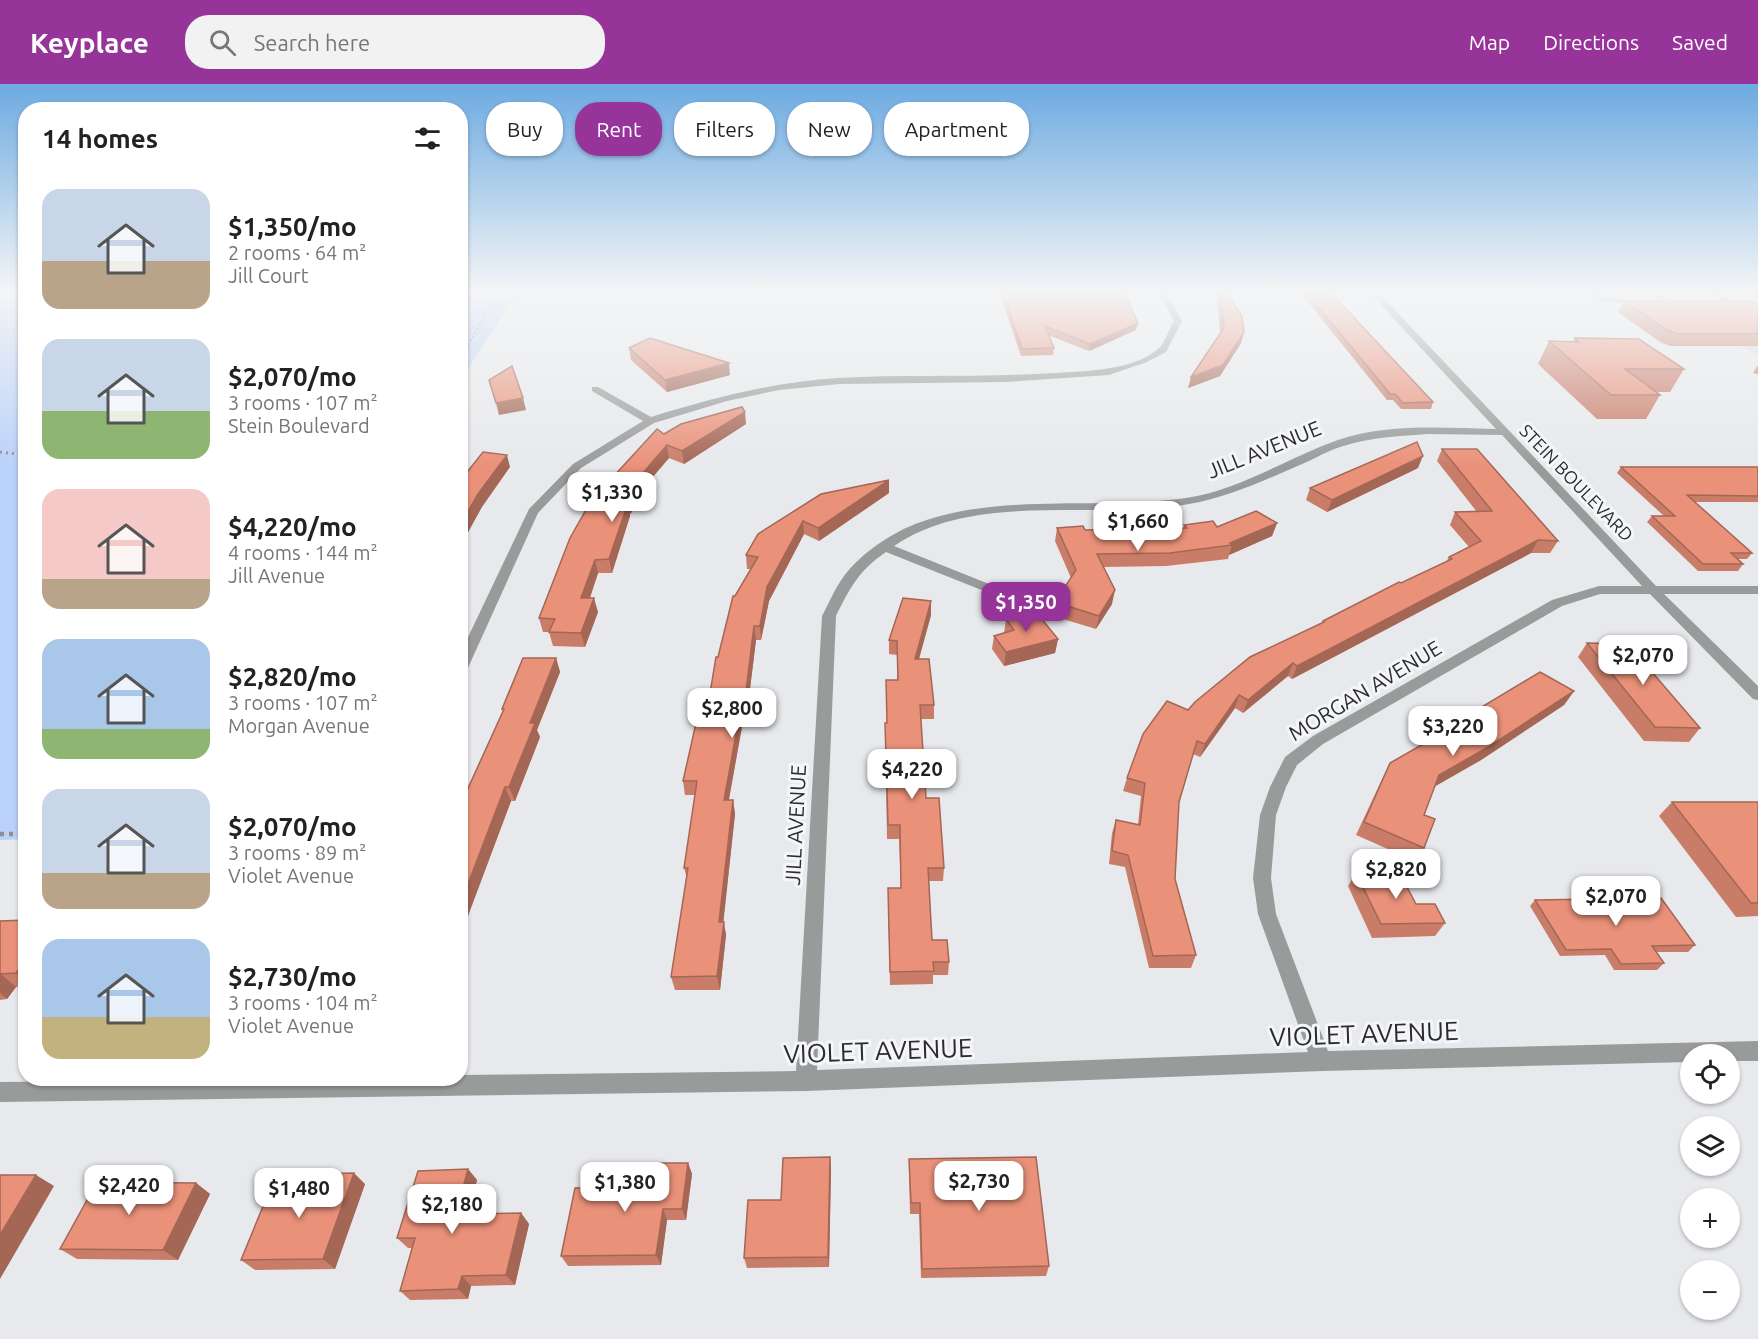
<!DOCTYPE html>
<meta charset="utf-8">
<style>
body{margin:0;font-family:Ubuntu,sans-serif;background:#f2f2f2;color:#222;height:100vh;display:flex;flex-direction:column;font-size:22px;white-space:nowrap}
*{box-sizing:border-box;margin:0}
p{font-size:20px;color:#767676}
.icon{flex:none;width:33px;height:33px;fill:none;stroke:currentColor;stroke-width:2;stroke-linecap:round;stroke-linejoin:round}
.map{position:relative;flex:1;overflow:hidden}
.drawer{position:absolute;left:18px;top:18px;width:450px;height:984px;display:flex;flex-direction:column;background:#fff;border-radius:24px;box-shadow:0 2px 4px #0004}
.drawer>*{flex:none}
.hud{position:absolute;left:486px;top:18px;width:570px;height:54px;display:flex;gap:12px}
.fabs{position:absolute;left:1680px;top:960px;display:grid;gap:12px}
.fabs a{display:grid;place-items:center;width:60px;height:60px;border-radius:50%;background:#fff;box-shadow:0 2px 4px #0004;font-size:30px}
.price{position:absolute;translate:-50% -51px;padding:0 14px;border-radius:12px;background:#fff;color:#222;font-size:20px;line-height:39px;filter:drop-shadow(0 2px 3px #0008)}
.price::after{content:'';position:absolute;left:50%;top:36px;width:18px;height:14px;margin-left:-9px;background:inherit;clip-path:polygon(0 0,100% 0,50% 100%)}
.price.selected{background:#97349a;color:#fff}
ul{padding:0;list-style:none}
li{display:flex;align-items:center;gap:18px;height:150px;padding:0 24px}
li span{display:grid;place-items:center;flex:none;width:168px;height:120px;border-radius:18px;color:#555}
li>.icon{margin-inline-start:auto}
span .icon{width:72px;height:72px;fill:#fffc;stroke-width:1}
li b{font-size:26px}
h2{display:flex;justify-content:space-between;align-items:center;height:72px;padding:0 24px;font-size:26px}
.pill{padding:0 21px;border-radius:24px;background:#fff;box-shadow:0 2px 4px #0004;font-size:21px;line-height:54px}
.pill.selected{background:#97349a;color:#fff}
header{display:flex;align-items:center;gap:36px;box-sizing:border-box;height:84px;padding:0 30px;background:#97349a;color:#fff}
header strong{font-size:28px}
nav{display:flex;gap:33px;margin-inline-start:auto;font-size:21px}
.search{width:420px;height:54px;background:#f2f2f2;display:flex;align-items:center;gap:15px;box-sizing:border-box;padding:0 21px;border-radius:24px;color:#767676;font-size:22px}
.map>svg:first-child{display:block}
.built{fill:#d7dce6}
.green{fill:#bad1f9}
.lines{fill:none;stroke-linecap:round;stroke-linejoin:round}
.path-far2{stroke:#8e8f91;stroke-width:2;stroke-dasharray:1.5 3;stroke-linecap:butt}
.path-far1{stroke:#8e8f91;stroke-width:3;stroke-dasharray:2 4;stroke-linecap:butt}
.path{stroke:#8e8f91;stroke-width:4.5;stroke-dasharray:4 5;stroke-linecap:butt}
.lane{fill:#999b9b;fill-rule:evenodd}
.street{fill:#999b9b;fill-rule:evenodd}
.secondary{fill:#737676;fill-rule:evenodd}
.wall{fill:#c97d69}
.shaded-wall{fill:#a46655}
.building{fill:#ea917a;stroke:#a46655;stroke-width:1.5}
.labels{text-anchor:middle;stroke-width:6;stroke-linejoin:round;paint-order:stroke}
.far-street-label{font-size:18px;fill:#2c2c2e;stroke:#f4f6f9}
.street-label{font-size:21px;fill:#2c2c2e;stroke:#f4f6f9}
.near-street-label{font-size:26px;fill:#2c2c2e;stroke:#f4f6f9}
</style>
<header>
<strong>Keyplace</strong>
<div class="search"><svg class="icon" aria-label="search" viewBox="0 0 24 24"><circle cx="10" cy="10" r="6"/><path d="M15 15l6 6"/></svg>Search here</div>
<nav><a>Map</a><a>Directions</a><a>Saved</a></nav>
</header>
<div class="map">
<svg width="1758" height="1255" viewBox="0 0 1758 1255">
<rect width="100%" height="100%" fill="#e7e9ec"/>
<path class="built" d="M1658 207H1758V273Z"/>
<g class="green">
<path d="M461 208H518L461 295 460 208Z"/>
<path d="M25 212 26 755 0 756V213Z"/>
</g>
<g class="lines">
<g class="path-far2">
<path d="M489 224 515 217 525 210"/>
<path d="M460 277 494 213"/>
</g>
<path class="path-far1" d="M0 368 26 371"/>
<path class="path" d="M0 750H26"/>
<g class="lane">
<path d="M1588 207H1595L1606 214 1637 217 1640 219 1637 221 1602 217Z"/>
<path d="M1648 207H1656L1674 220 1669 221Z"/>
<path d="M1708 207H1716L1730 217 1709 221V219L1721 216Z"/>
<path d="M1747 207 1758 209V214Z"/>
</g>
<g class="street">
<path d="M1158 207H1166L1182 237 1166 268 1147 278 1109 291 1006 298 839 300 779 306 727 317 654 339 581 384 538 429 467 586 460 591V570L529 425 573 380 643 337 592 307V303H598L651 333C713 314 773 298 838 294 910 290 981 294 1053 289 1085 287 1132 287 1158 265 1165 259 1169 245 1174 237Z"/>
<path d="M1368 207H1377L1656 502H1758V510H1664L1758 602V616L1753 615 1650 510H1600L1562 522 1323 660 1297 681 1286 703 1276 731 1271 794 1276 830 1328 967 1758 957V977H1730V970H1690V978L1322 987 806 1007 0 1018V998L460 994V991L796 987 822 532C829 519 835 504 844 492 861 469 894 447 921 438 1001 409 1101 426 1186 414 1240 406 1287 374 1338 356 1387 339 1445 344 1496 345ZM1428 350 1502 351 1642 502H1599L1552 516 1313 652 1285 673 1270 703 1260 731 1253 794 1258 830 1308 968 817 986 836 532C850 504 859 486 886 468L984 507 990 503 989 500 894 462C975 406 1096 437 1189 420 1231 413 1269 394 1309 377 1321 371 1334 364 1347 361 1373 353 1401 352 1428 350Z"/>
</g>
<rect class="secondary" x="0" y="207" width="26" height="2"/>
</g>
<g class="wall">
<path d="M1217 207H1225L1244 248 1241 259 1220 292 1188 304 1220 249Z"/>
<path d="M1306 208 1433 318 1431 325H1401L1393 316H1387L1304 213Z"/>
<path d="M1003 209 1138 239 1136 246 1089 267 1048 251 1054 264 1053 271 1021 272 1002 216Z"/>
<path d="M1624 217 1758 220V262H1670L1660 258 1618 228Z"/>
<path d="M1575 254 1684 285 1670 308H1657L1660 311 1646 335H1597L1538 280 1549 257 1573 258Z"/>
<path d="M629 264 730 291 667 308 631 276Z"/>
<path d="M1758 281V290L1753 289Z"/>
<path d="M746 340 684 380 669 374 639 409 641 417 630 430V432L612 489H598L590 514 598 528 585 563 553 562 549 548H543L539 534 664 350Z"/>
<path d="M1442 365 1558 457 1550 469H1531L1292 595 1288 592 1243 629 1235 624 1200 673 1193 670 1179 718 1175 795 1196 871 1191 884H1149L1125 783 1109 780 1112 749 1116 736 1138 741 1141 712 1123 707 1127 694 1188 626 1322 539 1323 537 1446 478 1449 473 1469 463 1450 441 1455 428H1477L1437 377Z"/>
<path d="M1621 383H1758V418H1694L1752 469 1747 475H1738L1743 480 1738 487H1698L1647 438 1652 432H1664L1617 389Z"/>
<path d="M1418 384 1327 428 1306 416 1310 404Z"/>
<path d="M889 396V409L819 457 804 450 769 517 761 556H756L746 637H743L729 716H733L735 730 723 838 726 851 720 906H675L671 893 687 794 684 784 695 711H685L683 697 705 639 718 573 735 512 751 485H747L746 471 758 450Z"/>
<path d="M1277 439 1272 452 1229 471 1228 475 1166 482 1103 483 1112 520 1096 545 1053 532 1055 518 1071 494 1055 457 1057 444 1085 446 1183 444 1184 441 1217 443Z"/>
<path d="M931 517V531L919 575 934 621V635H921L926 714 944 784 943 797H929L932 856 949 878 948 891H933V900L890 901 888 818 901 804 899 755H887L885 639H886L897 596V571L889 570V556Z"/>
<path d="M1006 535 1058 555 1055 569 1004 582 992 565 994 552 1004 549Z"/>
<path d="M1587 559 1700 644 1689 658 1644 657 1578 573Z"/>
<path d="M556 574 560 588 537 646 540 653 515 717H511L460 853V722L503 627 502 625Z"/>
<path d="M1574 607 1564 621 1481 676 1434 703 1424 731V764L1415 777 1356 751 1383 693 1390 679 1453 643 1455 639Z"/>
<path d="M1672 718H1758V832L1736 833 1659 732Z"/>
<path d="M1356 789 1416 820 1445 839 1435 852 1372 854 1348 802Z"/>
<path d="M1535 816 1695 861 1688 868H1656L1664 879 1657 886H1614L1605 871 1560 872 1530 822Z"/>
<path d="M26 836V902L16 903 7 915 0 916V837Z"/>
<path d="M830 1073 831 1085 829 1183 747 1184 744 1174 781 1116Z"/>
<path d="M909 1075 1049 1182 1046 1192 921 1194 919 1130H910L909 1086Z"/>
<path d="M688 1079 692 1090 686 1136H667L661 1181 568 1182 561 1172 634 1103Z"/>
<path d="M468 1085 477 1096 468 1130 521 1129 529 1140 515 1201 471 1202 468 1215 410 1216 400 1207 412 1164H408L397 1154Z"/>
<path d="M196 1099 210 1110 178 1176 77 1175 60 1165Z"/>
<path d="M365 1100 335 1185 255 1186 241 1176Z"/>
</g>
<g class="shaded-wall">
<path d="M1138 239 1136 246 1089 267 1090 260Z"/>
<path d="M1244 248 1241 259 1220 292 1188 304 1191 293Z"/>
<path d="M729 279 730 291 667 308 665 296Z"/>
<path d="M523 314 526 326 499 331 496 319Z"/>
<path d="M745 328 746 340 684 380 682 367Z"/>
<path d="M667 361 669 374 639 409 641 417 630 430V432L612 489 609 475 631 403Z"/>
<path d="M507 371 510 383 482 423 460 463V441L478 410Z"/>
<path d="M1423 372 1418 384 1327 428 1332 416Z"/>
<path d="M889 396V409L819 457 818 444Z"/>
<path d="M803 437 804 450 769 517 761 556 760 542 767 503Z"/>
<path d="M1277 439 1272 452 1229 471 1232 461 1230 459Z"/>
<path d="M1538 456 1531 469 1292 595 1297 582Z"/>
<path d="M595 476 598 489 585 528 581 514Z"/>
<path d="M1115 506 1112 520 1096 545 1099 532Z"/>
<path d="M594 514 598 528 585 563 581 549Z"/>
<path d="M931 517V531L915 589V575Z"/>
<path d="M754 542 756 556 746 637 744 623Z"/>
<path d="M1058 555 1055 569 1004 582 1006 568Z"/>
<path d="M556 574 560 588 537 646 540 653 515 717 509 703 530 639Z"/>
<path d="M1293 579 1288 592 1243 629 1248 616Z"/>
<path d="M1574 607 1564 621 1481 676 1430 705 1439 691Z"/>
<path d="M1239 611 1235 624 1200 673 1205 660Z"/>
<path d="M741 623 743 637 726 730 724 716Z"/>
<path d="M505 703 511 717 460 853V821Z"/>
<path d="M733 716 735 730 722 851 719 838Z"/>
<path d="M724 838 726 851 720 906 717 892Z"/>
<path d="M26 876V897L16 889Z"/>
<path d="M0 890H1L16 903 7 915 0 909Z"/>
<path d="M830 1073 831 1085 829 1183 828 1173Z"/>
<path d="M688 1079 692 1090 686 1136 682 1125Z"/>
<path d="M468 1085 477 1096 465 1140 456 1130Z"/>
<path d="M354 1089 365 1100 335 1185 323 1175Z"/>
<path d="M36 1091 54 1102 0 1195V1151Z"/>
<path d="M196 1099 210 1110 178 1176 163 1166Z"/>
<path d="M663 1125 667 1136 661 1181 656 1171Z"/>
<path d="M521 1129 529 1140 515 1201 506 1191Z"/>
<path d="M462 1192 471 1202 468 1215 458 1205Z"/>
</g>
<g class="building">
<path d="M1123 207 1138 239 1090 260 1045 242 1054 264 1022 265 1003 209Z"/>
<path d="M1220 207H1225L1242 232 1244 248 1223 281 1191 293 1224 244Z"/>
<path d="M1306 208H1330L1433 318 1403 319 1395 310H1390Z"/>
<path d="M1624 217H1750L1758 220V250H1677L1667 246Z"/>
<path d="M650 254 729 279 665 296 629 264Z"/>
<path d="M1575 254 1639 255 1684 285H1625L1660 311H1611L1549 257 1579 258Z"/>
<path d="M512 282 523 314 496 319 489 296Z"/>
<path d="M742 323 745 328 682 367 667 361 631 403 638 404 626 419H628L609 475 595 476 581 514H594L581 549 549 548 555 535 539 534 570 454 591 417 657 345 664 350 681 340Z"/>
<path d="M1417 358 1423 372 1332 416 1310 404Z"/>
<path d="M1442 365H1477L1558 457 1538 456 1297 582 1293 579 1248 616 1239 611 1205 660 1197 657 1179 718 1175 795 1196 871 1153 872 1128 771 1112 767 1116 736 1140 741 1145 699 1127 694 1143 650 1167 617 1188 626 1195 618 1250 573 1324 538 1323 537 1399 498 1401 499 1452 475 1449 473 1481 457 1455 428 1492 427Z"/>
<path d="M483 368 507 371 478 410 460 441V397Z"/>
<path d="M1621 383H1758V412L1687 411 1752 469H1731L1743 480H1703L1652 432H1675Z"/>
<path d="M889 396 818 444 803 437 767 503 760 542H754L744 623H741L724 716H733L719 838H724L717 892 671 893 688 784H684L697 697H683L696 639H705L716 573H718L733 512H735L758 473 746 471 758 450 821 410Z"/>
<path d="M1256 427 1277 439 1230 459 1232 461 1170 469 1097 470 1115 506 1099 532 1055 518 1076 486 1057 444 1083 442 1085 446 1187 444 1184 441 1213 437 1217 443Z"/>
<path d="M903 514 931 517 915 575H929L934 621H920L926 714H939L944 784H928L932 856H947L949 878H933L934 887 890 888 888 804H901L900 741H888L885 639H887L886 596H898L897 557 889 556Z"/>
<path d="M1036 528 1058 555 1006 568 994 552 1014 546 1006 535Z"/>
<path d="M1587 559 1628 560 1700 644 1655 643Z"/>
<path d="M523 574H556L530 639H535L509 703H505L460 821V722L504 625H502Z"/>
<path d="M1540 588 1574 607 1490 662 1439 691 1424 731 1435 735 1424 764 1364 738 1390 679 1458 640 1455 639Z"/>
<path d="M1672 718H1758V819H1751Z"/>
<path d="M1399 788 1416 820H1435L1445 839 1381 840 1356 789Z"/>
<path d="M1661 814 1695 861 1652 862 1664 879 1621 880 1611 865 1566 866 1535 816Z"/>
<path d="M26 836V876L16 889 0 890V837Z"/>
<path d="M830 1073 828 1173 744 1174 748 1116H781L783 1074Z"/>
<path d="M1036 1073 1049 1182 922 1185 920 1119H911L909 1075Z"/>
<path d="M637 1079H688L682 1125H663L656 1171 561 1172 575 1104 634 1103Z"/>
<path d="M468 1085 456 1130 521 1129 506 1191 462 1192 458 1205 400 1207 415 1154H397L418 1087Z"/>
<path d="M354 1089 323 1175 241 1176 273 1098 310 1097 313 1090Z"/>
<path d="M0 1091H36L0 1151Z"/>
<path d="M97 1098 196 1099 163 1166 60 1165Z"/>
</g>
<linearGradient id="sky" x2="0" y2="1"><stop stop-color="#6caae1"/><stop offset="0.54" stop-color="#f4f5f6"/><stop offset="1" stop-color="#f4f5f6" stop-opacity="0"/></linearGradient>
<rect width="1758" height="383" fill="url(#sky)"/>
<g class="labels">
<g class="far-street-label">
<text transform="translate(1576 399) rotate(46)" y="6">STEIN BOULEVARD</text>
</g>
<g class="street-label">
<text transform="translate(1264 366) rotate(-22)" y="7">JILL AVENUE</text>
<text transform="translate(1365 607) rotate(-31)" y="7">MORGAN AVENUE</text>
<text transform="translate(796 741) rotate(-87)" y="7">JILL AVENUE</text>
</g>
<g class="near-street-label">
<text transform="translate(1364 950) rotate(-2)" y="9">VIOLET AVENUE</text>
<text transform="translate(878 967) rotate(-2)" y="9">VIOLET AVENUE</text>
</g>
</g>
</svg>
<div class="fabs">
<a><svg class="icon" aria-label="locate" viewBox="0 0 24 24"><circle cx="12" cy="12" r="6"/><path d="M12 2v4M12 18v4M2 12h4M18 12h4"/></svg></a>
<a><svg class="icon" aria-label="layers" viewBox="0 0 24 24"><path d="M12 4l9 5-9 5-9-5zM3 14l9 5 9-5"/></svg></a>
<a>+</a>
<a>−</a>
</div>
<b class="price" style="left:612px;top:439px">$1,330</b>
<b class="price" style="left:1138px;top:468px">$1,660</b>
<b class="price selected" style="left:1026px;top:549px">$1,350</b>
<b class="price" style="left:1643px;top:602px">$2,070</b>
<b class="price" style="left:732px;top:655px">$2,800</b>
<b class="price" style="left:1453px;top:673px">$3,220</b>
<b class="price" style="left:912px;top:716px">$4,220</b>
<b class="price" style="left:1396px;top:816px">$2,820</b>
<b class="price" style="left:1616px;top:843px">$2,070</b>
<b class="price" style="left:979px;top:1128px">$2,730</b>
<b class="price" style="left:625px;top:1129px">$1,380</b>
<b class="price" style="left:129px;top:1132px">$2,420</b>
<b class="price" style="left:299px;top:1135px">$1,480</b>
<b class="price" style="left:452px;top:1151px">$2,180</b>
<div class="hud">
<a class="pill">Buy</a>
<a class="pill selected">Rent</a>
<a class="pill">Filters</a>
<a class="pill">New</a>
<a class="pill">Apartment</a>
</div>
<section class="drawer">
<h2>14 homes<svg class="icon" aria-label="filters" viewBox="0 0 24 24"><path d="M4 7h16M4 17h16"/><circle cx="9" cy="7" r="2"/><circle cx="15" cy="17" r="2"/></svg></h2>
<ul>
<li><span style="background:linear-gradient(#c9d6e8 60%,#b9a48a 0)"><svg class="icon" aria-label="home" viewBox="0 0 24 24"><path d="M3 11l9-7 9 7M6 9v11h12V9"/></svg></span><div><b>$1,350/mo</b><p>2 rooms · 64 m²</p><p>Jill Court</p></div></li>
<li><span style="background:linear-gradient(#c9d6e8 60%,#8fb573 0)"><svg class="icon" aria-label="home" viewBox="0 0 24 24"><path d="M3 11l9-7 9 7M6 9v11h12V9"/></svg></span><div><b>$2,070/mo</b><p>3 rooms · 107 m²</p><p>Stein Boulevard</p></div></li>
<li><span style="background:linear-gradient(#f6c9c9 75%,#b9a48a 0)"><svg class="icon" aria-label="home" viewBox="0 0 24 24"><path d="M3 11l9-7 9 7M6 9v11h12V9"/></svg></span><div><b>$4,220/mo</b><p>4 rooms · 144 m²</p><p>Jill Avenue</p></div></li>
<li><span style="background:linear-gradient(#a9c7e8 75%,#8fb573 0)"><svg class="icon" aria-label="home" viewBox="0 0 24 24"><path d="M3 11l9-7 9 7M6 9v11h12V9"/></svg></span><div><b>$2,820/mo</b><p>3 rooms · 107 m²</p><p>Morgan Avenue</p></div></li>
<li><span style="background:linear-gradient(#c9d6e8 70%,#b9a48a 0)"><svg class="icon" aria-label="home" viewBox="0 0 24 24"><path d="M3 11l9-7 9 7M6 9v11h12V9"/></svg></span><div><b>$2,070/mo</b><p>3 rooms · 89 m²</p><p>Violet Avenue</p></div></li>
<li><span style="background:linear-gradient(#a9c7e8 65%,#c2b280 0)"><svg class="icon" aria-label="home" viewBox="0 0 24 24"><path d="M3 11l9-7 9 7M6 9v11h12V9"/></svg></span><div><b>$2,730/mo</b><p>3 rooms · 104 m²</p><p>Violet Avenue</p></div></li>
</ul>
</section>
</div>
